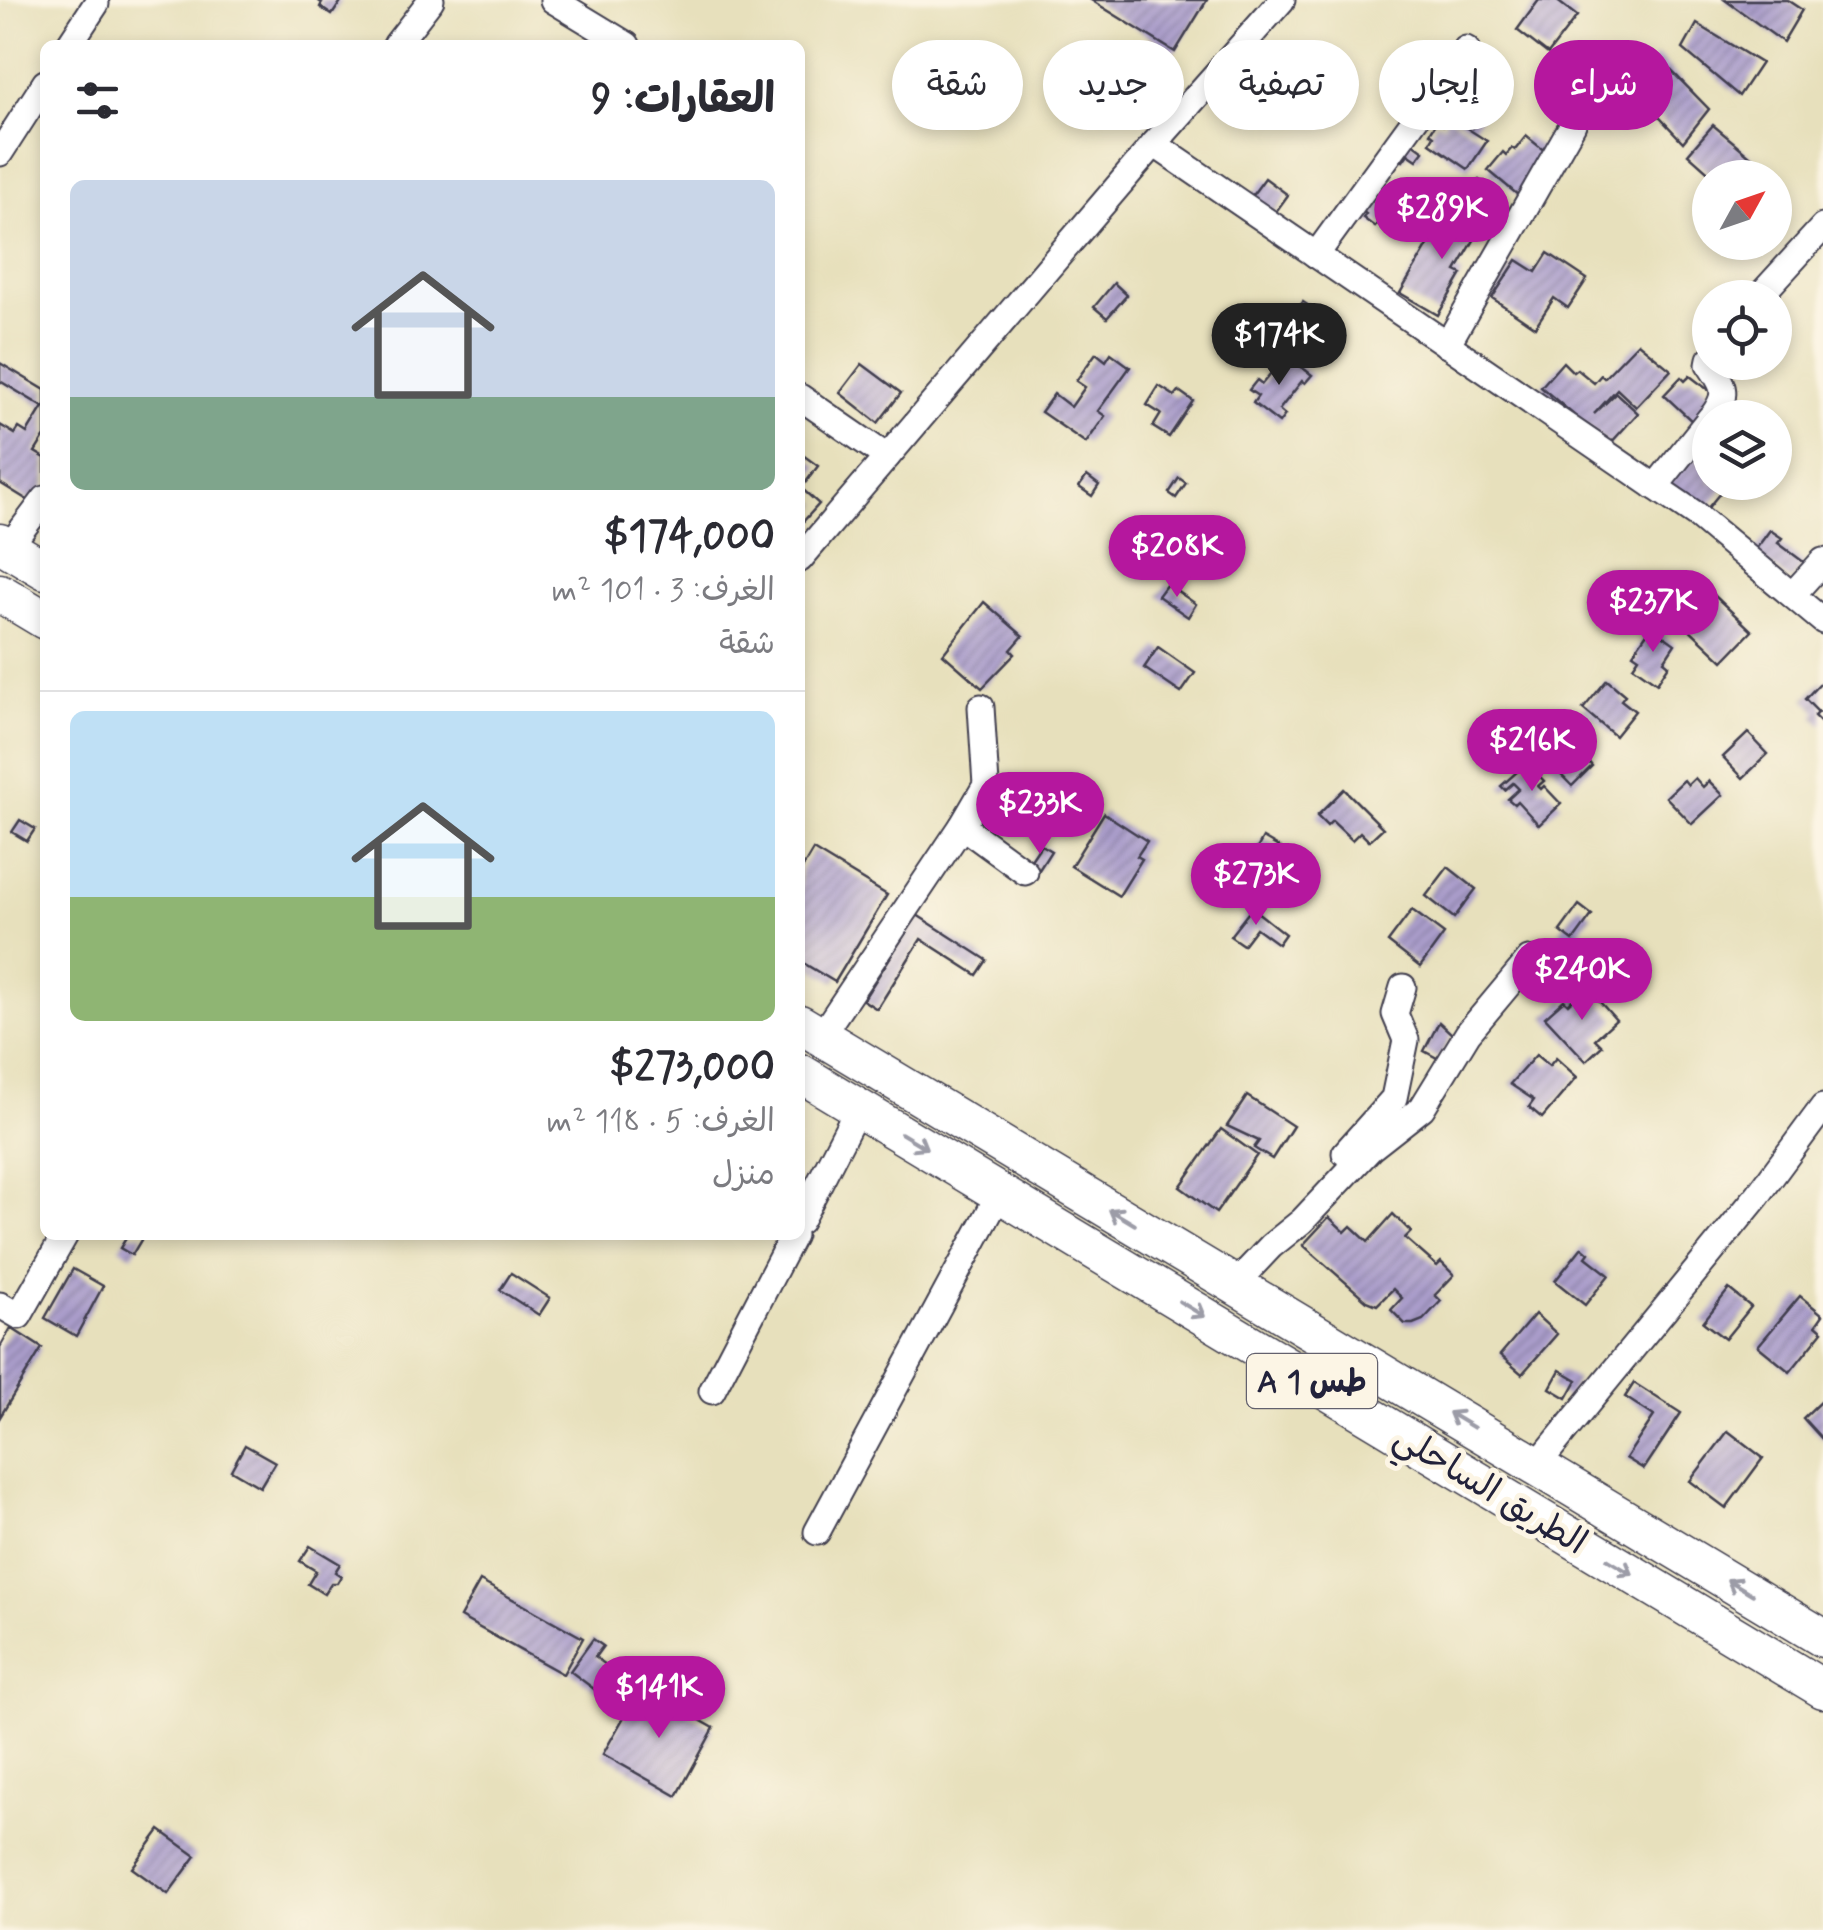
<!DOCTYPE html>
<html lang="ar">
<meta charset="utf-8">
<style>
body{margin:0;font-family:Mynerve,"Playpen Sans Arabic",sans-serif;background:#f7f7f7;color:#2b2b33;direction:rtl;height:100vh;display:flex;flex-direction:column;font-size:38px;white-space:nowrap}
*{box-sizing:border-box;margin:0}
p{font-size:32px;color:#7c7c81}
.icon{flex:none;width:55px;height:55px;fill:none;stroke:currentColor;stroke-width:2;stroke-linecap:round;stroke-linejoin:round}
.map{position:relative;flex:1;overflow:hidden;direction:ltr}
.drawer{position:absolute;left:40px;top:40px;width:765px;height:1200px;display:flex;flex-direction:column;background:#fff;border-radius:15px;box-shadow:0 5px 15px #0003;direction:rtl}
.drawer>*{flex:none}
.banner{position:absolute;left:835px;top:40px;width:838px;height:90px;direction:rtl;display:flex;gap:20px}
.needle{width:65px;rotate:50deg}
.controls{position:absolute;left:1692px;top:160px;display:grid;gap:20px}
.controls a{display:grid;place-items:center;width:100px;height:100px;border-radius:50%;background:#fff;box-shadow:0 5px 15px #0003;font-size:50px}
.price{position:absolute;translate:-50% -85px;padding:0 22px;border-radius:35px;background:#b5179e;color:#fff;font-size:32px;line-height:65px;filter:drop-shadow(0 2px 5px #0008)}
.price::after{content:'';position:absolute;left:50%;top:60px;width:30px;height:22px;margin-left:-15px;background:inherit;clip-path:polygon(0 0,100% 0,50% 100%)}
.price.current{background:#222;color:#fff}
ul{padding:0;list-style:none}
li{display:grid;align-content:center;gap:20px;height:530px;padding:0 30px}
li+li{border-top:2px solid #e1e1e2}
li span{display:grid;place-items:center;height:310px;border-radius:15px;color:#555}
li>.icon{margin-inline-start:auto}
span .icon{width:180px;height:180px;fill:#fffc;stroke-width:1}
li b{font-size:42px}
h2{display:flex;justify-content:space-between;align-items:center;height:120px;padding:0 30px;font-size:42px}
.chip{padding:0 35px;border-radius:45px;background:#fff;box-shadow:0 5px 15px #0003;font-size:35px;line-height:90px}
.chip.current{background:#b5179e;color:#fff}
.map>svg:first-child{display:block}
.building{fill:url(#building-hatch)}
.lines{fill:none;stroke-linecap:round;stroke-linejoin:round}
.minor-casing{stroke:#403e4e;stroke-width:29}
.highway-casing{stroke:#403e4e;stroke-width:41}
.minor{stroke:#fff;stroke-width:25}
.highway{stroke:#fff;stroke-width:38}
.oneway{stroke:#9c9ca7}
.labels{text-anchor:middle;stroke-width:10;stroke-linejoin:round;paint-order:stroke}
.shield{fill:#fcf5e5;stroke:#63616e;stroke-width:2.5}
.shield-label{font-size:32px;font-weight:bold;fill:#22223b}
.street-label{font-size:35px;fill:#22223b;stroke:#fcf5e5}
</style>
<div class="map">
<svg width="1823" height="1930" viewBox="0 0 1823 1930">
<defs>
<pattern id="building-hatch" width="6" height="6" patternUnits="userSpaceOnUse" patternTransform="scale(2.5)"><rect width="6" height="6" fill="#aa9dcb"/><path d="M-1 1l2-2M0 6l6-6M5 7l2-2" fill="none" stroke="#8a80a6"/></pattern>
</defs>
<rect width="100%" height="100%" fill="#fcf5e5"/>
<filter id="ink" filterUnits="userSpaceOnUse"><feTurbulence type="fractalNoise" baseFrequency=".01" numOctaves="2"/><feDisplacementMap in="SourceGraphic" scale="20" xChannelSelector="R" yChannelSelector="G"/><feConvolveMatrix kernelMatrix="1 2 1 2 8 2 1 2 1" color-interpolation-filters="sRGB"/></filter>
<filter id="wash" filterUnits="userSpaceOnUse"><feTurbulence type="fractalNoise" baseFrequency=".0048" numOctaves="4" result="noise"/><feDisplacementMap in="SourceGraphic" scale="40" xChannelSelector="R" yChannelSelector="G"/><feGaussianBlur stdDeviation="2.25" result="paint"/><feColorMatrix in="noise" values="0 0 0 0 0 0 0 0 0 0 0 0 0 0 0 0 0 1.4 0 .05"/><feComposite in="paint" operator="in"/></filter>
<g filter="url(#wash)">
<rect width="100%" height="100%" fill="#e7e0bc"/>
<g id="blocks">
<g class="building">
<path d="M317 0H342L332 15 320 7 322 3Z"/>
<path d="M1091 0H1207L1175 52Z"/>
<path d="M1539 0H1556L1577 16 1548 54 1517 30Z"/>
<path d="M1725 0H1787L1802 10 1783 42Z"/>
<path d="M1697 24 1761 63 1739 96 1683 49Z"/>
<path d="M1657 56 1709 109 1683 142 1629 85Z"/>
<path d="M1463 98 1484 110 1473 128 1453 116Z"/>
<path d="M1448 116 1487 141 1468 169 1430 143 1434 136 1430 133 1437 122 1443 125Z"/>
<path d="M1713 125 1756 161 1743 178H1715L1688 154Z"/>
<path d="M1526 136 1551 156 1519 196 1488 170 1503 152 1506 155 1512 148 1515 150Z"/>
<path d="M1406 138 1424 151 1417 160 1408 154 1403 161 1394 155Z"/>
<path d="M1265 178 1288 195 1275 213 1248 201Z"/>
<path d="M1479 180 1490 190 1469 212 1459 201Z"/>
<path d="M1376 185 1405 206 1389 228 1379 221 1375 227 1363 218 1366 214 1359 209Z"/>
<path d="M1451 206 1483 225 1456 271 1462 274 1438 315 1400 293Z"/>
<path d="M1548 253 1587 279 1568 308 1554 298 1535 327 1492 298 1517 260 1536 272Z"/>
<path d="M1114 283 1127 295 1107 318 1094 307Z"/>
<path d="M1303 302 1335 323 1331 329 1339 334 1324 356 1308 345 1304 350 1287 338 1293 329 1285 323Z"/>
<path d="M1638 343 1671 370 1636 407 1617 389 1594 414 1616 393 1638 413 1609 445 1541 387 1563 362 1573 372 1577 369 1594 383 1601 375 1604 378Z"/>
<path d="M1096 353 1106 361 1111 353 1130 367 1098 411 1105 416 1086 443 1041 412 1054 394 1071 407 1085 387 1076 381Z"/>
<path d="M1291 359 1312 375 1305 383 1302 381 1279 410 1285 415 1279 423 1253 403 1258 396 1249 390 1257 380 1262 384 1275 368 1271 364 1273 361 1280 367Z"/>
<path d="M0 363 45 390V436L35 452 45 458V485L34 504 0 483V425L15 434 19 428 27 433 43 407 0 381Z"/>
<path d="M862 364 901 393 878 423 840 393Z"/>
<path d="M1690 376 1720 399 1696 425 1664 395 1681 377 1685 381Z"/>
<path d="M1159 386 1175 396 1179 391 1193 401 1169 437 1153 427 1161 414 1147 405Z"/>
<path d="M800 453 818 466 803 486 800 484Z"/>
<path d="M1693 455 1710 470V482H1729L1702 515 1667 485Z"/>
<path d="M1087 476 1099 485 1092 496 1079 487Z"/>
<path d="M1179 478 1186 483 1176 498 1169 493Z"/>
<path d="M800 487 819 504 800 525Z"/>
<path d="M1770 530 1782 538 1778 543 1805 563 1791 581 1753 553Z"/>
<path d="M1167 584 1196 604 1188 617 1158 596Z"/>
<path d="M1715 596 1752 631 1723 661 1686 626Z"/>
<path d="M984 602 1023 636 1011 650 1015 654 982 688 943 654Z"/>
<path d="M1651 627 1675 644 1664 661 1669 665 1657 683 1633 666 1639 657 1633 653Z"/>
<path d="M1158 647 1195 673 1181 693 1144 668Z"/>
<path d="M1607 680 1625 695 1621 700 1635 711 1615 736 1583 709Z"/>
<path d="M1823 680V725L1814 716 1818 712 1805 699Z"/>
<path d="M1562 721 1585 744 1581 747 1590 757 1587 760 1592 766 1572 786 1535 748Z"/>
<path d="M1748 733 1768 754 1743 778 1723 757Z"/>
<path d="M1527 763 1544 781 1538 786 1541 789 1544 786 1561 804 1539 825 1517 801 1514 804 1508 799 1519 789 1513 783 1505 790 1501 786Z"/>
<path d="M1695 778 1703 787 1709 781 1723 795 1692 824 1666 797 1684 780 1688 785Z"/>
<path d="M1344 789 1383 828 1369 841 1360 832 1352 840 1332 821 1327 826 1317 816Z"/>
<path d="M1104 813 1147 841 1137 856 1142 859 1119 896 1071 866Z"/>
<path d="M20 820 35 829 27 841 12 832Z"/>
<path d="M1263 838 1311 866 1293 897 1245 870Z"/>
<path d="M1041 845 1051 851 1039 870 1029 863Z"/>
<path d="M813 850 887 895 835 982 800 961V872Z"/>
<path d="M1448 867 1476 889 1454 918 1426 896Z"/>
<path d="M1579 905 1592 915 1573 941 1560 931Z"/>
<path d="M1252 908 1285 934 1278 944 1256 928 1243 945 1230 936Z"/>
<path d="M1412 910 1444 934 1420 967 1388 942Z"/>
<path d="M917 915 987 960 977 975 921 939 877 1009 863 1000Z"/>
<path d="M1583 990 1589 996 1592 993 1616 1020 1595 1039 1602 1046 1586 1061 1545 1017 1564 1000 1568 1004Z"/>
<path d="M1439 1022 1452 1034 1439 1059 1424 1051Z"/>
<path d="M1536 1055 1549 1066 1556 1058 1577 1077 1542 1118 1529 1107 1534 1100 1510 1084Z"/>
<path d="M1247 1096 1293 1126 1272 1159 1254 1148 1259 1141 1227 1126Z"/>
<path d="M1221 1129 1257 1155 1216 1213 1180 1187Z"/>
<path d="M1393 1214 1411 1232 1405 1238 1437 1266 1441 1262 1454 1275 1435 1295 1441 1301 1423 1320 1413 1324H1405L1391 1310 1402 1298 1393 1289 1377 1305 1367 1301 1303 1245 1329 1217 1345 1232 1351 1226 1368 1242Z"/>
<path d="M128 1235H144L132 1255 120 1248Z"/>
<path d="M1582 1247 1589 1253 1586 1257 1609 1275 1585 1305 1555 1281Z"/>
<path d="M73 1269 103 1286 76 1336 45 1318Z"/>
<path d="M511 1273 550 1298 539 1315 500 1290Z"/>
<path d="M1729 1289 1751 1307 1725 1339 1703 1322Z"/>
<path d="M1800 1296 1823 1315 1816 1325 1823 1331 1790 1372 1758 1346Z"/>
<path d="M1535 1314 1557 1334 1522 1374 1500 1355Z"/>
<path d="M11 1328 42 1348 0 1417V1347Z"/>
<path d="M1560 1370 1577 1380 1567 1398 1550 1388Z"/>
<path d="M1634 1383 1681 1413 1644 1469 1626 1458 1654 1416 1625 1397Z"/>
<path d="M1823 1399V1440L1803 1418Z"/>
<path d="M1728 1431 1763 1458 1726 1508 1690 1481Z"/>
<path d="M245 1445 275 1462 260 1487 231 1470Z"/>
<path d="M310 1546 340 1564 335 1572 341 1576 337 1583H331L324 1594 308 1584 316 1571 300 1561Z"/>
<path d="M480 1581 583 1638 563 1674 460 1617Z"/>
<path d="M593 1639 603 1646 595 1657 613 1670 598 1692 570 1671Z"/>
<path d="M641 1687 714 1728 677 1796 603 1754Z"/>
<path d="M160 1830 196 1856 168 1894 132 1868Z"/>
</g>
</g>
</g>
<g filter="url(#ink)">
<use href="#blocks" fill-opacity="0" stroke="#403e4e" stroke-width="2.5"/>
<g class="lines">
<g class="minor-casing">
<g id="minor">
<path d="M553 0 627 45"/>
<path d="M69 45 96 4"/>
<path d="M396 45 431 0"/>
<path d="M1154 144 1695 514 1823 621"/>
<path d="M0 153 45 83"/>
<path d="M1316 255 1466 49"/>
<path d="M1758 298 1823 227"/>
<path d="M1447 345 1573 124"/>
<path d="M1710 359 1709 364C1725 387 1729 394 1711 418"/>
<path d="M800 397 887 457"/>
<path d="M1655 487 1710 418"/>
<path d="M8 548 45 499"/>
<path d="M800 559 1154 144 1282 0"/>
<path d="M1793 594 1823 561"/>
<path d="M962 826 1025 872"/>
<path d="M821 1036 962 826 986 785 981 707"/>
<path d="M1345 1153 1394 1098 1406 1040 1395 1014 1403 987"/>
<path d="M800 1221 858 1108"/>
<path d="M1235 1284 1271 1246 1302 1221 1371 1148 1422 1108 1468 1033 1529 960"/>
<path d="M0 1305 19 1316 65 1235"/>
<path d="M712 1391 793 1235"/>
<path d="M1537 1465 1758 1195 1823 1107"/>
<path d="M817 1532 1000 1193"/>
</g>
</g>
<g class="highway-casing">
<g id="highway">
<path d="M0 543 45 570"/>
<path d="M0 593 45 620"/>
<path d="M800 1024 1823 1638"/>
<path d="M800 1073 1823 1689"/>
</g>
</g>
<use href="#minor" class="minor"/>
<use href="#highway" class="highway"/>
</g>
<defs><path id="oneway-shaft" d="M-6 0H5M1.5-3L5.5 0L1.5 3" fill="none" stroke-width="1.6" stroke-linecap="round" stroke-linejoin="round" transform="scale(2.5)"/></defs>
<g class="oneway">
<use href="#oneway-shaft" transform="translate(914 1141) rotate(31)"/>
<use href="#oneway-shaft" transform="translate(1122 1217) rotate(-149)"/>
<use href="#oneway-shaft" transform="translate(1192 1309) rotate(31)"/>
<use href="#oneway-shaft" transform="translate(1461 1420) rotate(-149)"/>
<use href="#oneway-shaft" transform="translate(1620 1567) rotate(31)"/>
<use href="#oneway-shaft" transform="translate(1740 1587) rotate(-149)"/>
</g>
</g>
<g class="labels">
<rect class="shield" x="1247" y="1354" width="130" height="54" rx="8"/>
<g class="shield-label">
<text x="1312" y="1392">A 1 طس</text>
</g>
<g class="street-label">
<text transform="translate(1491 1489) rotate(31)" y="12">الطريق الساحلي</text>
</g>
</g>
</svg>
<div class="controls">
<a><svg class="needle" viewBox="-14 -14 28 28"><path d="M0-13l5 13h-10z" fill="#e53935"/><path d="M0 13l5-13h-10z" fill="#7c7c81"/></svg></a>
<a><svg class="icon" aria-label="locate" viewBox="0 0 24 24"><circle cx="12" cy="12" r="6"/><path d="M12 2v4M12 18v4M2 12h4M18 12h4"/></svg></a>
<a><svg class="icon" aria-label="layers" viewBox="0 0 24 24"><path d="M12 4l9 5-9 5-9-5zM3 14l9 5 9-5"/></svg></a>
</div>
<b class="price" style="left:1442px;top:262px">$289K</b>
<b class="price current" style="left:1279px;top:388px">$174K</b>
<b class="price" style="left:1177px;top:600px">$208K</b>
<b class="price" style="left:1653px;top:655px">$237K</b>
<b class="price" style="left:1532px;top:794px">$216K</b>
<b class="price" style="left:1040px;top:857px">$233K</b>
<b class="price" style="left:1256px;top:928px">$273K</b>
<b class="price" style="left:1582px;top:1023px">$240K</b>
<b class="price" style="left:659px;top:1741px">$141K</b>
<div class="banner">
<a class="chip current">شراء</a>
<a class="chip">إيجار</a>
<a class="chip">تصفية</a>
<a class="chip">جديد</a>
<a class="chip">شقة</a>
</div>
<section class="drawer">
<h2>العقارات: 9<svg class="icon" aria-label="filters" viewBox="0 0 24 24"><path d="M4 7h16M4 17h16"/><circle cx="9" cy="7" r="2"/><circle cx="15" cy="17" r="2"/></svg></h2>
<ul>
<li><span style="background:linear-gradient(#c9d6e8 70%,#7fa58c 0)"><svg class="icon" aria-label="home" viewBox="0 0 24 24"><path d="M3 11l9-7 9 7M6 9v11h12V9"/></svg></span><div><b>$174,000</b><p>الغرف: 3 · 101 m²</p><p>شقة</p></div></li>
<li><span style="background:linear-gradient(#bfe0f5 60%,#8fb573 0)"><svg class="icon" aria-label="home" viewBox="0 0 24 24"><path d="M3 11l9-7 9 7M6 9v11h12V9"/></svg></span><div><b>$273,000</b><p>الغرف: 5 · 118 m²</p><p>منزل</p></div></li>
</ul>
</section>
</div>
